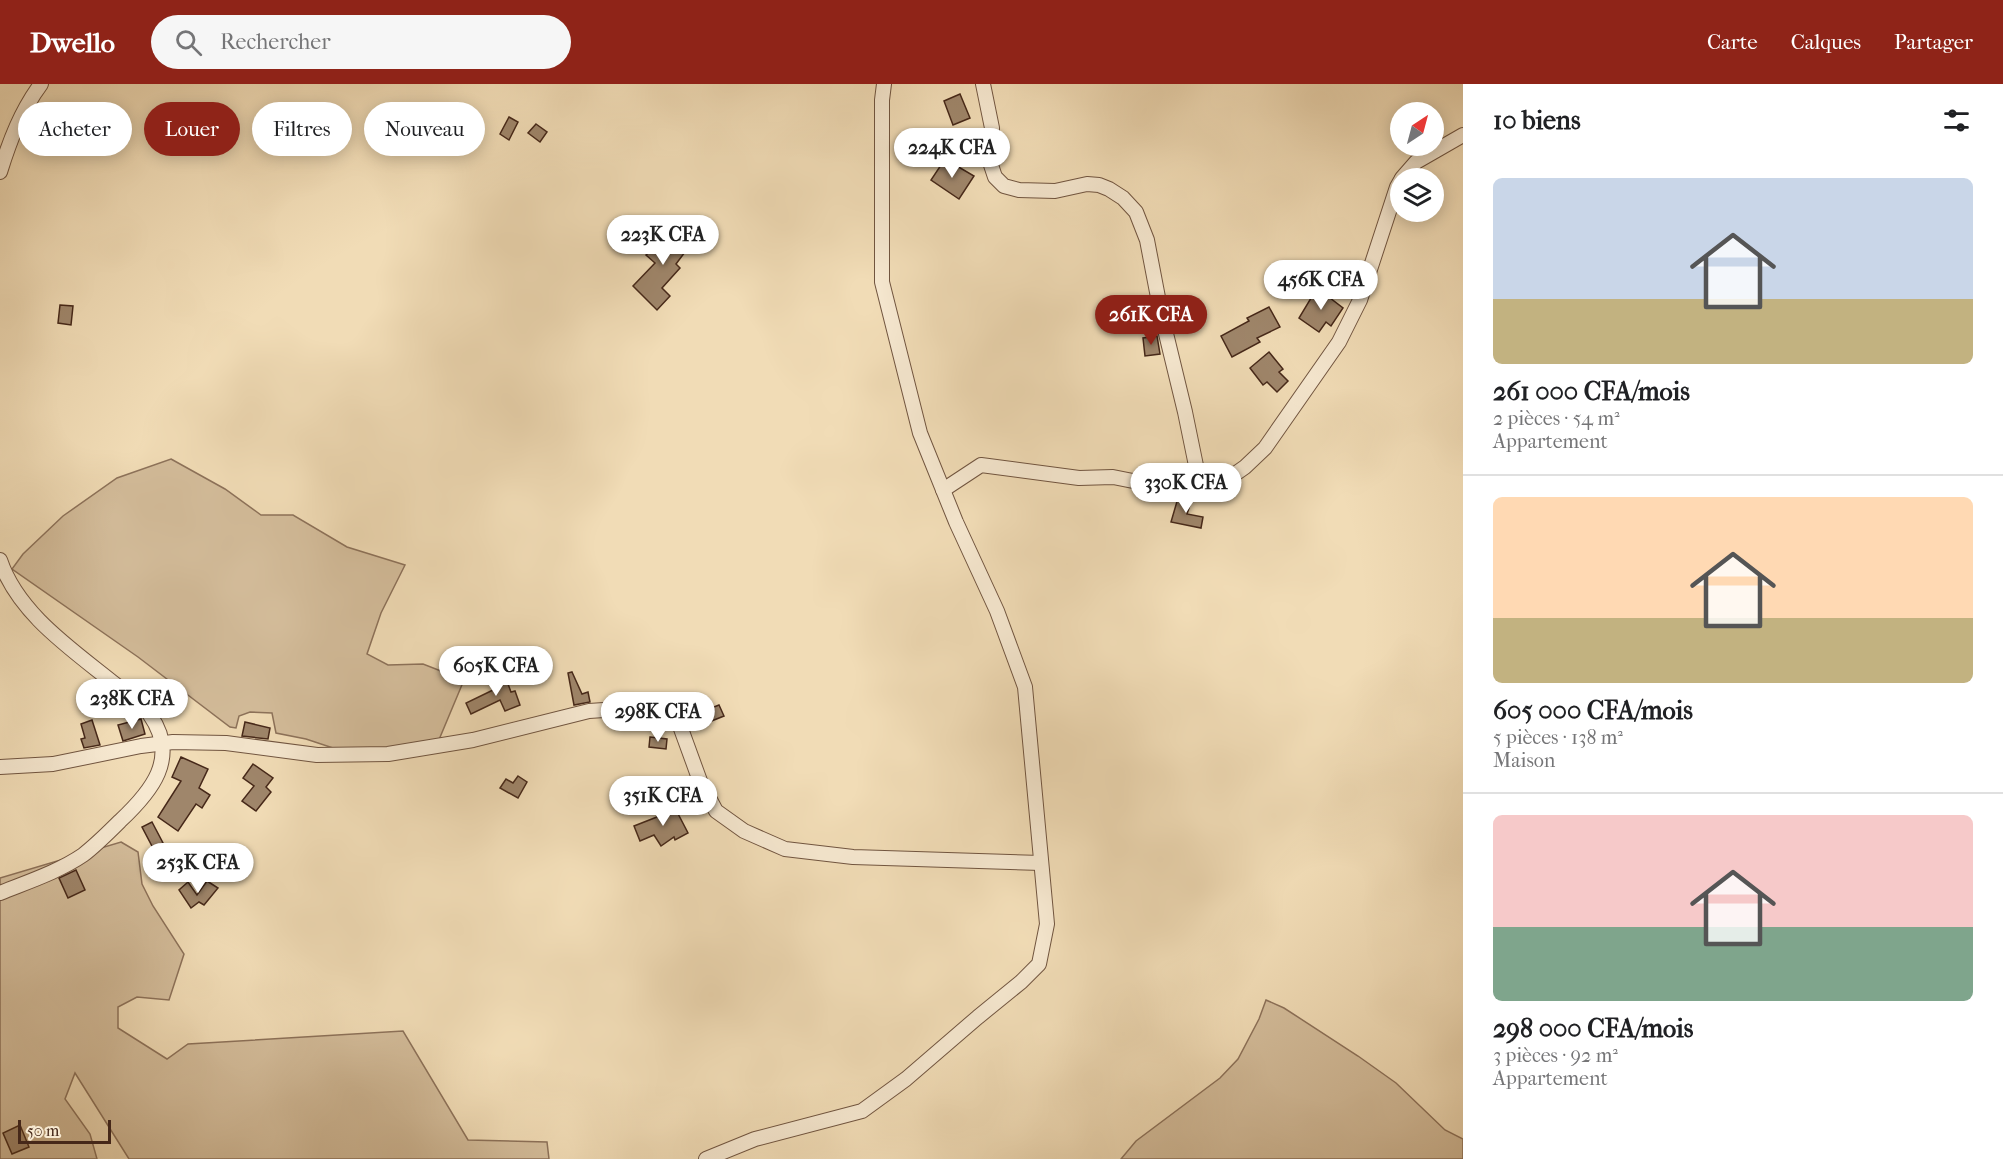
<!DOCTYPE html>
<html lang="fr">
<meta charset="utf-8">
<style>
body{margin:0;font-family:"IM FELL French Canon",serif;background:#f6f6f6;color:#202124;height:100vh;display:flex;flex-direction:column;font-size:22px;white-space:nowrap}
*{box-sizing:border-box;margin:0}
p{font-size:20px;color:#757577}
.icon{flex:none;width:33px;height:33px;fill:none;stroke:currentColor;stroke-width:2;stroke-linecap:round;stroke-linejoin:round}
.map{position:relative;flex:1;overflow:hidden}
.side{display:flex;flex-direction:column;background:#fff;width:540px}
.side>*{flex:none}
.guide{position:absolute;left:18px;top:18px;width:570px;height:54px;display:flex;gap:12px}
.needle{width:39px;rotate:36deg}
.buttons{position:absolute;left:1390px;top:18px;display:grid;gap:12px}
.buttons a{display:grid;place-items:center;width:54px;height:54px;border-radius:50%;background:#fff;box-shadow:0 3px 15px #0003;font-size:30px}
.scale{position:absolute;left:18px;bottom:15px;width:93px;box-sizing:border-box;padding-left:6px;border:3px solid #462819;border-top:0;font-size:16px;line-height:21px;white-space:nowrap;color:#462819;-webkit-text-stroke:4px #f6e8d0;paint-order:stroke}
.price{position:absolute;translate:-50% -51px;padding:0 14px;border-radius:21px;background:#fff;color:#222;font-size:20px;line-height:39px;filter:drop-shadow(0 2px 3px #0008)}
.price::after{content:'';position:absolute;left:50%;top:36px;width:18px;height:14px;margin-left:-9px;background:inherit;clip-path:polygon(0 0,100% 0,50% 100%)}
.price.on{background:#8f2418;color:#fff}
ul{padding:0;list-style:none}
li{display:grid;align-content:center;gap:12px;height:318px;padding:0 30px}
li+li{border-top:2px solid #e0e0e0}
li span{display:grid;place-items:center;height:186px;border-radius:9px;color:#555}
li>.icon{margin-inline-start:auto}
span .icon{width:108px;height:108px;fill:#fffc;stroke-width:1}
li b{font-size:26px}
h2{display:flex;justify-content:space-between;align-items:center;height:72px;padding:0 30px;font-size:26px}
.pill{padding:0 21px;border-radius:27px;background:#fff;box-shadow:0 3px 15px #0003;font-size:21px;line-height:54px}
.pill.on{background:#8f2418;color:#fff}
header{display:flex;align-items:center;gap:36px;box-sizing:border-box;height:84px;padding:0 30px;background:#8f2418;color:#fff}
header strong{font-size:28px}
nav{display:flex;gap:33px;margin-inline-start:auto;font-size:21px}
.search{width:420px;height:54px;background:#f6f6f6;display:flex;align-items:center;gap:15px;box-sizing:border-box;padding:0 21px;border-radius:33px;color:#757577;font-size:22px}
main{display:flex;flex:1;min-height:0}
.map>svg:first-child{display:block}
.green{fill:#d4bd9b;stroke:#8d725a;stroke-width:1.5}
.building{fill:#9f866b;stroke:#462819;stroke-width:1.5}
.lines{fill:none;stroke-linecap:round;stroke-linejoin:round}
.minor-casing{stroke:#715540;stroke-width:16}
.minor{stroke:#f6e8d0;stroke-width:14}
</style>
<header>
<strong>Dwello</strong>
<div class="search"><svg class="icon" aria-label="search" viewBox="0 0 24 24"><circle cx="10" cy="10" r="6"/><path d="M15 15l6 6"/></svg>Rechercher</div>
<nav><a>Carte</a><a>Calques</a><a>Partager</a></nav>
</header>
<main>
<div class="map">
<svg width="1463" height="1075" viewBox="0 0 1463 1075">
<rect width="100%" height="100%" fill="#f1dcb6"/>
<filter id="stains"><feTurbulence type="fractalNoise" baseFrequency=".00333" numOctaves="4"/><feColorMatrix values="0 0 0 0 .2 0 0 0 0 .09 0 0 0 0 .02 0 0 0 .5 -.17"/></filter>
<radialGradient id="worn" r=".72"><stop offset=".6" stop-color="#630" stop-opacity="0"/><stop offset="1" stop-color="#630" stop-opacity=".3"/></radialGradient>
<g class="green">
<path d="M171 375 225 405 261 431H293L347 463 405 481 381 529 367 570 388 581 423 580 464 596 438 658 348 669 306 655 276 649 272 629 250 628 239 632 236 644 230 643 138 573 12 485 23 470 63 432 117 394Z"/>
<path d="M121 758 138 768 142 800 153 822 184 870 169 916 137 913 118 923V944L167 975 188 960 403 947 468 1056 547 1058 549 1075H129L75 989 65 1015 90 1050 97 1075H0V794Z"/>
<path d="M1266 916 1284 924 1358 972 1396 999 1445 1046 1463 1055V1075H1121L1136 1057 1220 994 1238 975 1259 935Z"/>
</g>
<g class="building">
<path d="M960 10 970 34 953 41 944 17Z"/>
<path d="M509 33 518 38 509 56 500 50Z"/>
<path d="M421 39 426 56 415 60 410 42Z"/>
<path d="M536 40 547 48 540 58 528 49Z"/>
<path d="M945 75 974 92 959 115 931 96Z"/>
<path d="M674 140 694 156 676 180 680 184 662 204 670 212 657 226 633 202 655 179 646 171 657 162Z"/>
<path d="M1317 204 1343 224 1331 242 1326 238 1319 248 1299 234Z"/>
<path d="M60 221 73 222 71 241 58 239Z"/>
<path d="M1269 223 1280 243 1257 254 1260 258 1232 273 1221 252 1249 237 1247 234Z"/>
<path d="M1157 252 1160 270 1145 272 1143 254Z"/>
<path d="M1269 268 1283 285 1279 288 1288 297 1277 308 1267 298 1263 301 1250 284Z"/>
<path d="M1178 414 1192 415 1187 430 1203 433 1201 444 1171 438Z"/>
<path d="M572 588 582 610 588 608 590 618 574 621 568 589Z"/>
<path d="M505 592 511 608 515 607 520 621 505 627 500 616 471 630 466 619 493 606 490 597Z"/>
<path d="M719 621 724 632 704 640 699 629Z"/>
<path d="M141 635 145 650 123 657 118 641Z"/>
<path d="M92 636 100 661 84 664 81 655 85 654 81 640Z"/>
<path d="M245 638 270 644 268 655 242 652Z"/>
<path d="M650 653 667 655 666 665 649 663Z"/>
<path d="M181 673 208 685 199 704 210 711 202 724 196 720 178 747 158 733 181 697 172 693Z"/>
<path d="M253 680 273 694 266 703 271 708 256 727 242 717 254 702 243 694Z"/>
<path d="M518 692 527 698 518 714 500 704 506 695 513 699Z"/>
<path d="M674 722 688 749 675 756 674 753 661 762 654 751 640 757 634 742 662 731 661 729Z"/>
<path d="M152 738 163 759 153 764 142 743Z"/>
<path d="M76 786 85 806 68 814 59 794Z"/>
<path d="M207 797 218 804 204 821 199 818 191 824 179 806 188 798 197 811Z"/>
<path d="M20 1041 29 1063 12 1070 3 1049Z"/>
</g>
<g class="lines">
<g class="minor-casing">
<g id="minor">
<path d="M983 0 992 44 991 81 995 93 1004 102 1019 106 1055 107 1087 100 1099 101 1109 105 1123 114 1136 128 1147 156 1161 229 1185 328 1201 406"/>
<path d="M0 88C10 56 21 27 41 0"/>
<path d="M1402 94 1416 78 1463 51"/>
<path d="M943 406 981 381 1079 394 1113 393 1173 405 1201 406 1225 397 1245 383 1265 364 1339 258 1360 216 1397 103 1401 96"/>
<path d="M0 476C18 530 73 566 116 601 127 610 143 620 150 631 180 674 151 708 120 737 108 749 96 761 83 771 58 788 27 798 0 809"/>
<path d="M0 683 53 680 141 662 173 658 226 659 317 671 388 670 473 656 589 627 649 623 666 625 676 631 700 697 716 727 744 747 785 765 853 773 1041 779"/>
<path d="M706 1075 755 1055 862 1027 906 995 978 933 1021 898 1039 880 1047 840 1025 603 997 527 956 438 920 349 882 198V16L884 0"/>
</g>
</g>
<use href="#minor" class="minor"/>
</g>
<rect width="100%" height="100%" filter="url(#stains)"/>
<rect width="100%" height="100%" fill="url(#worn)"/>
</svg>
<div class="buttons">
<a><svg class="needle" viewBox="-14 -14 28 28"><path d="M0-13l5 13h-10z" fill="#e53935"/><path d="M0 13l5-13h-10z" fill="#757577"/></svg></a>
<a><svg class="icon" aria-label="layers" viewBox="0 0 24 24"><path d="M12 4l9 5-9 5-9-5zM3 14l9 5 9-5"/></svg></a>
</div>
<div class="scale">50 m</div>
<b class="price" style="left:952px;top:95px">224K CFA</b>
<b class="price" style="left:663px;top:182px">223K CFA</b>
<b class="price" style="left:1321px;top:227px">456K CFA</b>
<b class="price on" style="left:1151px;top:262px">261K CFA</b>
<b class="price" style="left:1186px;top:430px">330K CFA</b>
<b class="price" style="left:496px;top:613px">605K CFA</b>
<b class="price" style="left:132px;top:646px">238K CFA</b>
<b class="price" style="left:658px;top:659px">298K CFA</b>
<b class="price" style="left:663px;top:743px">351K CFA</b>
<b class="price" style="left:198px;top:810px">253K CFA</b>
<div class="guide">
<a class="pill">Acheter</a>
<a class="pill on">Louer</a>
<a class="pill">Filtres</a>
<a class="pill">Nouveau</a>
</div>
</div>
<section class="side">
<h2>10 biens<svg class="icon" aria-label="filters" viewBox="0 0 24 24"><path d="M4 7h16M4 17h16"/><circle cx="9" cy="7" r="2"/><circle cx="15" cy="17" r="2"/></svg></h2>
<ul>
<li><span style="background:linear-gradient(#c9d6e8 65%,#c2b280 0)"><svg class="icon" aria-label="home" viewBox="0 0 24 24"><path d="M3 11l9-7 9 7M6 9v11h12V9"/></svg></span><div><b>261 000 CFA/mois</b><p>2 pièces · 54 m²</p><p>Appartement</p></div></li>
<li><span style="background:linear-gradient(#ffd9b3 65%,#c2b280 0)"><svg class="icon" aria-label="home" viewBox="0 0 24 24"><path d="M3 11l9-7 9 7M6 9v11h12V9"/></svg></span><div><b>605 000 CFA/mois</b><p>5 pièces · 138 m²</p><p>Maison</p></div></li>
<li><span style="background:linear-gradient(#f6c9c9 60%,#7fa58c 0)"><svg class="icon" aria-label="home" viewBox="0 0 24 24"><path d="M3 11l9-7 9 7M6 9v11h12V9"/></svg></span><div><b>298 000 CFA/mois</b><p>3 pièces · 92 m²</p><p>Appartement</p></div></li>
</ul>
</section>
</main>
